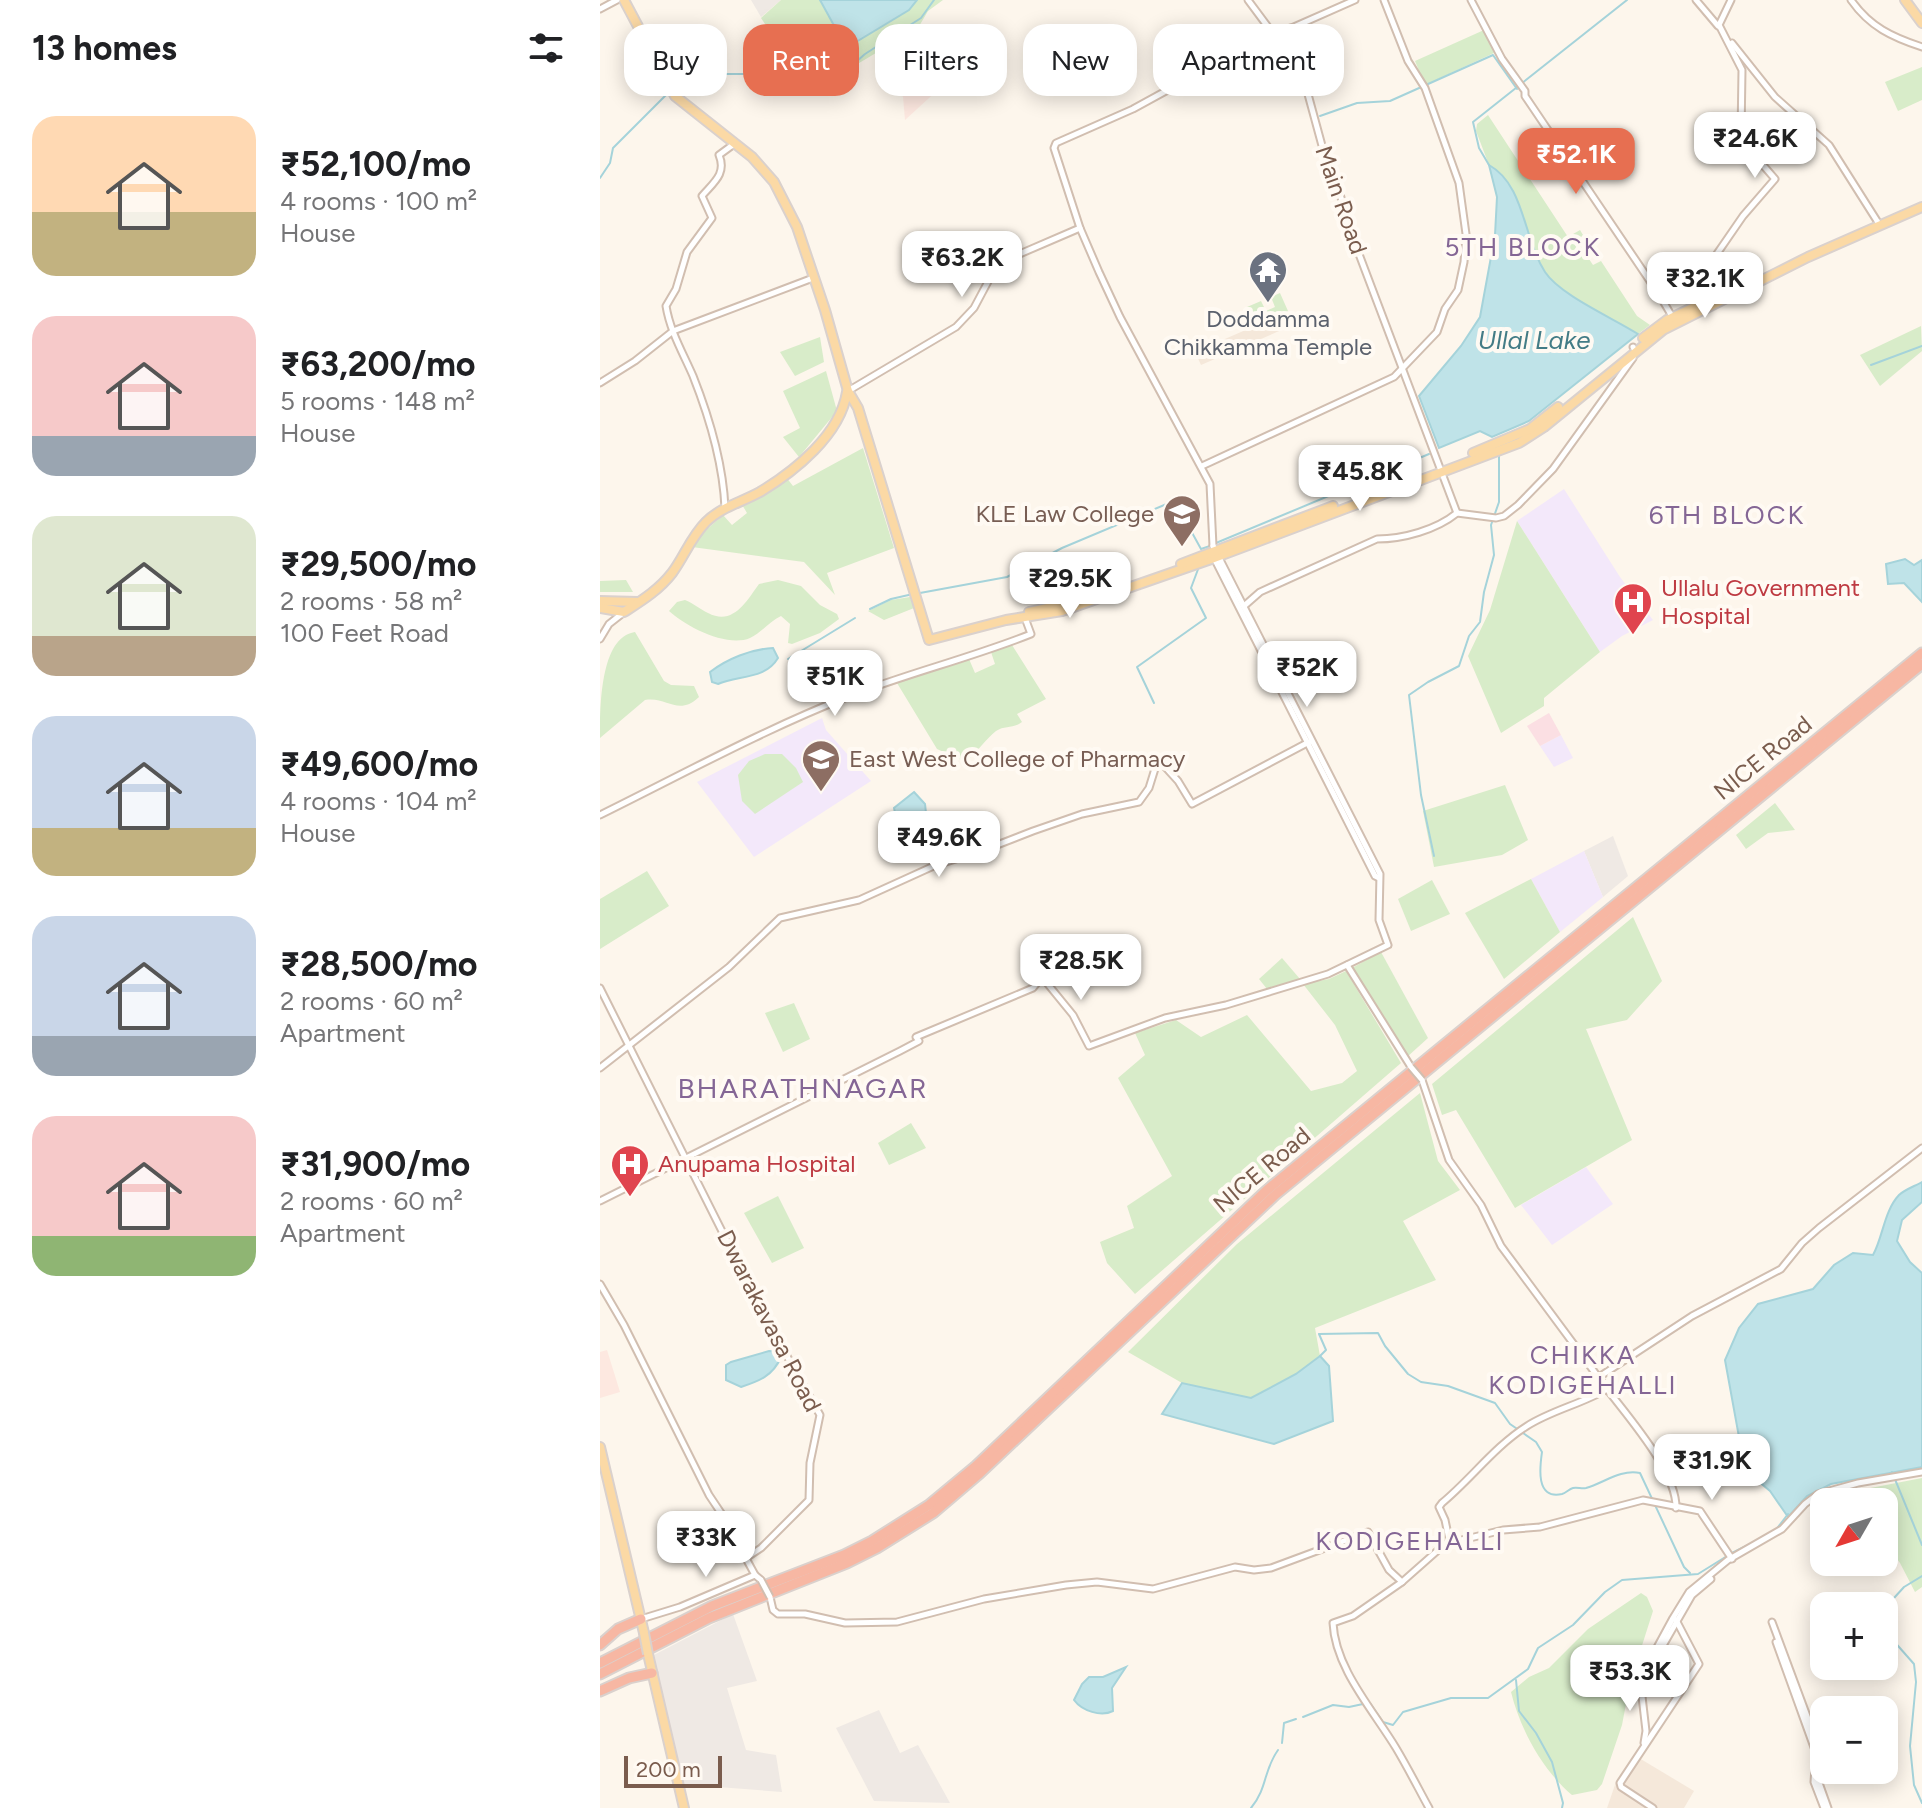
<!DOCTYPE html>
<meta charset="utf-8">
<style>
body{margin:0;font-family:Figtree,sans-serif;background:#f6f6f6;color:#202124;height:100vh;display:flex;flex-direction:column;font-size:30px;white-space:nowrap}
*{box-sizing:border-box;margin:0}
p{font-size:26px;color:#757577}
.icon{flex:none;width:44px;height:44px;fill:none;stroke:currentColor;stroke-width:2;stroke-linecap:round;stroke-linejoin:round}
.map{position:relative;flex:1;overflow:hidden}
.sheet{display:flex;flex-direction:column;background:#fff;width:600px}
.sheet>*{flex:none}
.top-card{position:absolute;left:24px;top:24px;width:760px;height:72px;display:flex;gap:16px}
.needle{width:52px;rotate:231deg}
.fabs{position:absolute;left:1210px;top:1488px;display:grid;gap:16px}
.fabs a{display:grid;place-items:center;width:88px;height:88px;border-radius:16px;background:#fff;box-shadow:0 4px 20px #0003;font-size:40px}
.scale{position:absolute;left:24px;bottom:20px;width:98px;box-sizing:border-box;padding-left:8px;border:4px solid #7a5c4d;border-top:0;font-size:22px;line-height:28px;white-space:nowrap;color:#7a5c4d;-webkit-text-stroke:6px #fffaf3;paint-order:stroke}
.price{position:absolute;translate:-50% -68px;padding:0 18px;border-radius:16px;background:#fff;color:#222;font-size:26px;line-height:52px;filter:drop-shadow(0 2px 4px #0008)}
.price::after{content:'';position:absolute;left:50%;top:48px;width:24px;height:18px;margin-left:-12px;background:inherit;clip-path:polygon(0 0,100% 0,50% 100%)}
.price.active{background:#e76f51;color:#fff}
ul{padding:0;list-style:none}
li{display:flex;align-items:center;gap:24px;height:200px;padding:0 32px}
li span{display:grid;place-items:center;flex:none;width:224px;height:160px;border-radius:24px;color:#555}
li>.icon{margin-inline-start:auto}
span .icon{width:96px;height:96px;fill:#fffc;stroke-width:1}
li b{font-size:34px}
h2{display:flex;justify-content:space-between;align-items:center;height:96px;padding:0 32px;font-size:34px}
.chip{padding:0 28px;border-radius:24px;background:#fff;box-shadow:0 4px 20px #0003;font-size:28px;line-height:72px}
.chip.active{background:#e76f51;color:#fff}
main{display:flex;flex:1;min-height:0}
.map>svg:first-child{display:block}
.residential{fill:#f5e8da}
.commercial{fill:#fde8e0}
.industrial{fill:#efe9e4}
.education{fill:#f3e8fa}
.medical{fill:#fbdfe3}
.green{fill:#d8ecc9}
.water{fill:#bfe3e8;stroke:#a5d3da;stroke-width:2}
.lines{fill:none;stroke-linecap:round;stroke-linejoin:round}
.stream{stroke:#a5d3da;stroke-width:2}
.minor-casing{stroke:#d1beb0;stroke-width:9}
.major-casing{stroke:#dad1cd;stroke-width:12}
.highway-casing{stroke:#dad1cd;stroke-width:13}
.minor{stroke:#fff;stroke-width:5}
.major{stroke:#fbd9a5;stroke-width:8}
.highway{stroke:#f7b7a3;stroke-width:9}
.minor-bridge-casing{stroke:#d1beb0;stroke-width:9;stroke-linecap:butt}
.major-bridge-casing{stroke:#dad1cd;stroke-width:12;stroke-linecap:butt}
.minor-bridge{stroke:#fff;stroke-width:5}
.major-bridge{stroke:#fbd9a5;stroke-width:8}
.labels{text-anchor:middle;stroke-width:8;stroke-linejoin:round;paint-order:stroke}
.street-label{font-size:24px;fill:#7a5c4d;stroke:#fffaf3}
.worship-label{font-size:24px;fill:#5b616d;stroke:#fffaf3}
.education-label{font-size:24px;fill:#785e54;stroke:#fffaf3;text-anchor:end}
.health-label{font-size:24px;fill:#be3a42;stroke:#fffaf3;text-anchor:start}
.neighbourhood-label{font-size:26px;letter-spacing:2px;fill:#846695;stroke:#fffaf3}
.water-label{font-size:26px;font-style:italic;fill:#437c86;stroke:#fffaf3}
.quarter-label{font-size:28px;letter-spacing:2px;fill:#846695;stroke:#fffaf3}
</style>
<main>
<section class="sheet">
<h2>13 homes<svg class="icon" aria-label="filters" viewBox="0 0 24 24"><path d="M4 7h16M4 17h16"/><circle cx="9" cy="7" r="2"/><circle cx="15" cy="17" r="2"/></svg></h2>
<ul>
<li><span style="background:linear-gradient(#ffd9b3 60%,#c2b280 0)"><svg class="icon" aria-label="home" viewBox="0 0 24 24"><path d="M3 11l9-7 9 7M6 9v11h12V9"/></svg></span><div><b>₹52,100/mo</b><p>4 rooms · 100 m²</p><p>House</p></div></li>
<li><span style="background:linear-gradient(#f6c9c9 75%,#9aa5b1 0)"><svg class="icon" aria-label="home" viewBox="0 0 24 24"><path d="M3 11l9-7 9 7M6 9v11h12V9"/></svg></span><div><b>₹63,200/mo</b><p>5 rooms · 148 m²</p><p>House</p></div></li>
<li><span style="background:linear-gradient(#dfe7d0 75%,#b9a48a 0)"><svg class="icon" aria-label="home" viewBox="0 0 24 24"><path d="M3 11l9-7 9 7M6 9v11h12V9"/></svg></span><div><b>₹29,500/mo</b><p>2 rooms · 58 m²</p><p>100 Feet Road</p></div></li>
<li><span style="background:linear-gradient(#c9d6e8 70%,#c2b280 0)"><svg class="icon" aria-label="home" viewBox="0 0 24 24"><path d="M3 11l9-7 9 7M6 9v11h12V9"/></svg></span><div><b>₹49,600/mo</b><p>4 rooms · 104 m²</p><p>House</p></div></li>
<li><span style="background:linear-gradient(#c9d6e8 75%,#9aa5b1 0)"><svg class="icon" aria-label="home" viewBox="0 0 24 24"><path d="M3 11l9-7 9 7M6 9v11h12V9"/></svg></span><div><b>₹28,500/mo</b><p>2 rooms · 60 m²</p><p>Apartment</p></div></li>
<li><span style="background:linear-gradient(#f6c9c9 75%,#8fb573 0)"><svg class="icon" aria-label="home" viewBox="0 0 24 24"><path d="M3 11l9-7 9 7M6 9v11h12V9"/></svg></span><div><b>₹31,900/mo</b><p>2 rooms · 60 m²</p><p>Apartment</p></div></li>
</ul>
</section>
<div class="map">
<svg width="1322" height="1808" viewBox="0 0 1322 1808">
<rect width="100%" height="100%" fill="#fdf6ec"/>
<g class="residential">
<path d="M687 312 693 325 601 365 595 352Z"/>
<path d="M1039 1758 1094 1791 1084 1808H1007L1016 1782Z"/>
</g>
<g class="commercial">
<path d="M308 35 341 87 305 120 303 97 276 53Z"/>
<path d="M7 1350 20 1392 0 1398V1352Z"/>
</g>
<g class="industrial">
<path d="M151 0H181L161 17Z"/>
<path d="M1013 836 1028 876 1003 897 984 851Z"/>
<path d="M133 1614 157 1681 127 1688 146 1750 176 1755 182 1792 79 1784 50 1657Z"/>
<path d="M279 1710 300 1753 318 1745 350 1803 274 1801 236 1728Z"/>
</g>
<g class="education">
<path d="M964 489 1020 577 1053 620 1022 636 1000 652 917 521Z"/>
<path d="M222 718 226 730 271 781 154 857 97 782Z"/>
<path d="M961 735 973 758 954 767 940 746Z"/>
<path d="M984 851 1003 897 960 932 931 879Z"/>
<path d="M986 1167 1013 1204 952 1245 921 1205Z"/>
</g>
<path class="medical" d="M949 713 961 735 940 746 927 726Z"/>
<g class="green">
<path d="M181 0H343L328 11 318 28 249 69 238 79 234 78 215 48 188 58 161 18Z"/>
<path d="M884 30 894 53 825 85 815 61Z"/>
<path d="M1322 67V100L1298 111 1285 82Z"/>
<path d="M888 115 968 237 980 230 983 235 977 241 993 265 1001 261 1037 316 1050 325 1038 334C1013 318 960 295 945 272 923 238 925 185 889 165L876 131 877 124Z"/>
<path d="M680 293 688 311 654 324 647 307 661 301 666 311 675 307 671 297Z"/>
<path d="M1321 326 1322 351 1280 386 1260 355Z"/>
<path d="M220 337 224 362 195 376 180 352Z"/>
<path d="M226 371 237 411 199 457 183 437 200 428 183 391Z"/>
<path d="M263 448 294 548 227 573 235 595 204 562 92 547 105 531 123 515 132 525 147 513 141 503 155 499 186 477 193 486Z"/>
<path d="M917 521 1000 652 944 698V706L901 733 868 656 890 610Z"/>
<path d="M26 580 33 592H0V581Z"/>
<path d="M178 580 201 586 220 605 237 614 239 619 220 633 192 644 188 643 190 624 181 616C170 621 161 633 150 638 127 648 85 626 69 611L77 602 85 600C93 603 100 609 108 613 133 626 146 602 159 584Z"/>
<path d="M310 597 314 608 284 620 268 611 291 600Z"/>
<path d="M35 632 64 681 71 685 94 686 99 697C78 717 67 696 45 700L0 738C0 707 0 637 35 632Z"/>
<path d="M412 645 446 699 417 714 422 722C413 729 405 725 396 731 388 737 375 754 366 762L337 749 297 683 369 659 375 673 395 664 391 652Z"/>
<path d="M165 754H182L196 768 203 782 155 814 142 801 138 775 149 761Z"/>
<path d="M905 785 928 840 902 855 834 867 823 811Z"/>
<path d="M1175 803 1195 830 1168 833 1146 849 1136 835Z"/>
<path d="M47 871 69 906 0 949V899Z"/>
<path d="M931 879 960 932 904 979 865 913Z"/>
<path d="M832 880 850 914 811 931 798 899Z"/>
<path d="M1033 917 1062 981 1027 1020 986 1029 1032 1140 915 1208 856 1110 842 1115 832 1084Z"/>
<path d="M781 952 828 1038 807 1057 752 968Z"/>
<path d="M682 958 700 979 667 989 659 979Z"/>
<path d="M746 971 801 1063 535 1294 507 1263 500 1242 534 1228 527 1206 572 1176 518 1078 545 1055 535 1033 576 1020 601 1037 647 1015 711 1091 742 1083 757 1071 735 1025 703 984 729 979Z"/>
<path d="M194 1003 210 1039 183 1052 165 1013Z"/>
<path d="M820 1093 838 1161 860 1190 803 1221 836 1280 715 1328 720 1356 696 1374 651 1398 582 1383 528 1352 637 1244Z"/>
<path d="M311 1123 326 1148 289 1165 278 1143Z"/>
<path d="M178 1196 204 1248 172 1263 144 1213Z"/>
<path d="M1322 1478V1587L1315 1592 1300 1563 1284 1541V1502H1226L1224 1497Z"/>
<path d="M1041 1593 1047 1597 1053 1611 1030 1683 1022 1725 1002 1784 997 1790 972 1795C943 1771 920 1729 911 1692L929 1677 949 1668 988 1629Z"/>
</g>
<g class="water">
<path d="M220 0H317L309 10 256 42 242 40Z"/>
<path d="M889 165C925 185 923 238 945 272 960 295 1013 318 1038 334L929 421 892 437 880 431 839 448 819 396 861 346 880 317 895 235 897 197Z"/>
<path d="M1305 559 1314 565 1322 560V602L1304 583 1288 584 1286 564Z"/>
<path d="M173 648 178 658C165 680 138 675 118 684L112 682 110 672C127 659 151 649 173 648Z"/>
<path d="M314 792 325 804 326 813 308 821 296 818 294 808Z"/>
<path d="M1322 1182V1202L1302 1220 1297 1241 1310 1262 1322 1273V1467L1231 1484 1207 1496 1188 1517 1170 1491 1145 1470 1125 1360 1139 1328 1158 1304 1213 1289 1234 1265 1253 1253 1273 1255C1283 1237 1284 1211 1299 1195 1304 1190 1315 1186 1322 1182Z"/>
<path d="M169 1351 179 1352 181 1357C173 1376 159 1381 141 1387L126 1380V1365L131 1362Z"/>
<path d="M720 1356 729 1366 733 1421 674 1444 562 1414 582 1383 651 1398 696 1374Z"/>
<path d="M526 1667 512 1688 513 1711C501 1717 482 1711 474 1700L482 1684 489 1677H503Z"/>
</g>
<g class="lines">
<g class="stream">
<path d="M73 90 119 74H146L220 43 234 75 239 77 265 54 321 18 334 0"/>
<path d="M720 116 757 103 790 101 893 55 917 89"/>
<path d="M889 165 879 148 873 122 1027 0"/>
<path d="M0 178 10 163 13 148 68 93"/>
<path d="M1271 365 1322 346"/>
<path d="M616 543 829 454"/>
<path d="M320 593 407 577 462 548 569 503 579 509 601 549 610 546"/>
<path d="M270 609 291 599 313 594"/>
<path d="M188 659 255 618"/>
<path d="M554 703 537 667 606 618 591 588 600 564"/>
<path d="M834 856 821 795 809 695 828 682 859 666 869 636 880 622 884 592 894 555 891 525 899 502V455"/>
<path d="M720 1356 726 1350 719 1334 778 1333 785 1346 808 1374 821 1382 848 1386 895 1403 910 1424 936 1442 942 1452C940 1466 935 1500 962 1494 966 1493 969 1489 973 1488 977 1487 982 1489 986 1488 1004 1483 1020 1469 1040 1473L1084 1567 1090 1573"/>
<path d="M1292 1472 1322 1545"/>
<path d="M1175 1531 1188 1514"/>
<path d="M1132 1553 1166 1536"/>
<path d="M1284 1609 1304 1587 1322 1576"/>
<path d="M1284 1630 1314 1664 1316 1682 1310 1746 1314 1785 1322 1803"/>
<path d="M1219 1658 1224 1656"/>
<path d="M916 1680 919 1711 936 1733 952 1762 963 1803 962 1808"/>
<path d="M770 1703 783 1722 793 1725 803 1712 851 1698H888L928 1669 938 1648 973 1625 1005 1592 1022 1580 1098 1574 1127 1556"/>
<path d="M703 1717 733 1705 749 1707 763 1704"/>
<path d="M682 1743 684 1723 696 1719"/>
<path d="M651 1808C668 1787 663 1771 678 1750"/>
</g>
<g class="minor-casing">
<g id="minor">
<path d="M648 0 674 35"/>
<path d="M871 0 902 59 925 91V96L1060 296"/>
<path d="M1096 0 1118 26"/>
<path d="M1251 0C1270 27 1292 37 1322 47"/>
<path d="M0 9 17 0"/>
<path d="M690 28 724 153 738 187 751 233 857 513"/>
<path d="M1132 43 1175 97 1229 145 1279 224"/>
<path d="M1073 318 1060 296 1112 261 1143 216 1175 179 1149 149 1141 135 1142 70 1119 25 1131 0"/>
<path d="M0 383 35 361 73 331 213 278"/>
<path d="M248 391 356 327 374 308 391 276 401 262 480 228"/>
<path d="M602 466 794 377 837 332 845 309 858 290 864 262 866 234 859 183 825 88 808 61 784 0"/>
<path d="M125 508C123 462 110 419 93 376 83 353 70 331 66 306L76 289 87 252 112 218 102 196C113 183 127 174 119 155L134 144"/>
<path d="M613 546 610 484 520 317 499 272 480 228 454 148 456 143 533 109 637 52 755 0"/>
<path d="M613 556 775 876 779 878"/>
<path d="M644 606 660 592 777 539C803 539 836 530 857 513L896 518 904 516 918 505 953 469 1033 358 1035 351 1033 347"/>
<path d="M0 639 9 624 23 613"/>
<path d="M0 815C81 775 163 730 247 697 308 673 371 658 431 634L425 618"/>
<path d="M747 965 811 1067"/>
<path d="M0 988 165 1317 220 1415 210 1463 209 1500 161 1548 146 1558"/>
<path d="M0 1068 129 967 180 918 259 900 336 865 379 852 433 831 482 814 539 802 549 788 558 759 578 781 592 804 709 742"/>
<path d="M822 1080 849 1160 881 1205 901 1246 1007 1389C982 1404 952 1410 927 1426 895 1446 871 1479 842 1503L839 1507 845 1520 850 1544"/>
<path d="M0 1201 300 1051 319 1041 316 1037 433 988 442 977 473 1015 489 1046 565 1018 626 1005 728 974 788 945 779 920 780 874 613 546"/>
<path d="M0 1284 24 1325 109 1495 123 1516 155 1575"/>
<path d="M999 1377 1092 1316 1181 1269 1202 1243 1219 1228 1322 1148"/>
<path d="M1007 1389C1028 1417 1077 1472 1076 1508"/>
<path d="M802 1582 753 1616 733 1623C735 1668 773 1710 796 1748 808 1768 818 1788 829 1808"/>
<path d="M170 1597 173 1610 178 1614H205L245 1623 297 1622 384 1599 466 1585 497 1582 553 1589 635 1567 654 1570 671 1568 768 1532 789 1570 802 1582 845 1544 903 1530 940 1527 1043 1500 1100 1511 1132 1559"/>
<path d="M41 1619 80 1607 155 1575 161 1580"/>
<path d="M1172 1622 1220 1751 1218 1780 1228 1808"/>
<path d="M1176 1642 1216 1753 1214 1782 1224 1808"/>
<path d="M1042 1682 1092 1595 1111 1579"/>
<path d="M1044 1743 1046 1731 1040 1679 1073 1618 1089 1592 1128 1560 1182 1529 1205 1504 1218 1494 1258 1483 1322 1472"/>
<path d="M1053 1808 1021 1787 1020 1783 1099 1664 1076 1620"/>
</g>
</g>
<g class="major-casing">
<g id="major">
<path d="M24 0 75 96 152 157 174 182 197 227 225 310 248 391 258 408 329 640 406 620 462 611 614 558 919 443 944 427 1063 330 1208 257 1322 207"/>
<path d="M1305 0 1322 23"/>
<path d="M1043 338 1067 320 1136 287"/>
<path d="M873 453 930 429 958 407"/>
<path d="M581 564 733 506"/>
<path d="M0 601 38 602"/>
<path d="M0 608 24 612C41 601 59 590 72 573 84 557 91 537 106 522 121 507 142 502 160 492 195 471 240 435 247 392"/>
<path d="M429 612 466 604"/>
<path d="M0 1447 44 1633"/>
<path d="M48 1654 84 1808"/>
</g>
</g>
<g class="highway-casing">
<g id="highway">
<path d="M0 1645 18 1629 41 1619"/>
<path d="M0 1663 112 1606 244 1555 272 1541 329 1505 376 1466 667 1190 1322 653"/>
<path d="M0 1674 109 1618 247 1563 277 1548 333 1513 380 1473 675 1195 1322 664"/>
<path d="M0 1691 29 1678 52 1673"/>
</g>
</g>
<use href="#minor" class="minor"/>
<use href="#major" class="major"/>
<use href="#highway" class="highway"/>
<g class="minor-bridge-casing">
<g id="minor-bridge">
<path d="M811 1067 822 1080"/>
<path d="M161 1580 170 1597"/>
</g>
</g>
<g class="major-bridge-casing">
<path id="major-bridge" d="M44 1633 48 1654"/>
</g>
<use href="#minor-bridge" class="minor-bridge"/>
<use href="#major-bridge" class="major-bridge"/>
</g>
<defs>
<g id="temple-pin" transform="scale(2)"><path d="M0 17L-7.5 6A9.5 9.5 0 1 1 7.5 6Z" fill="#6b7280" stroke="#fffaf3"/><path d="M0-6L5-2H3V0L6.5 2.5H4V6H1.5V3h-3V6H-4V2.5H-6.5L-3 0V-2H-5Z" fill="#fff"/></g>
<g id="university-pin" transform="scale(2)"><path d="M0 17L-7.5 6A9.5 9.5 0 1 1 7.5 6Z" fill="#8d6e63" stroke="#fffaf3"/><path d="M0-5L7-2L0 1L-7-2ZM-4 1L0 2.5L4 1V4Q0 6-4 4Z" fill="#fff"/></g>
<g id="hospital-pin" transform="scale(2)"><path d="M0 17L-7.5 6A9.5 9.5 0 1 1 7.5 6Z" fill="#e0444e" stroke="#fffaf3"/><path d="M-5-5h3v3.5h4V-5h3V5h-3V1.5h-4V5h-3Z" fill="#fff"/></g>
</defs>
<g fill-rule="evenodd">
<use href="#temple-pin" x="668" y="270"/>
<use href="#university-pin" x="582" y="514"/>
<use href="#hospital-pin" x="1033" y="602"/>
<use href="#university-pin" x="221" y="759"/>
<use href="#hospital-pin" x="30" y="1164"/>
</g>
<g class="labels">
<g class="street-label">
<text transform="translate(741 200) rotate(71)" y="8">Main Road</text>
<text transform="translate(1163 758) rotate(-39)" y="8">NICE Road</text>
<text transform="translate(662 1170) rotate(-40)" y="8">NICE Road</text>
<text transform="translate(169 1321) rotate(63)" y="8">Dwarakavasa Road</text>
</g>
<g class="worship-label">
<text x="668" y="327">Doddamma<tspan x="668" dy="28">Chikkamma Temple</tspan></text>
</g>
<g class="education-label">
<text x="554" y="522">KLE Law College</text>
<text x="249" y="767" text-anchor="start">East West College of Pharmacy</text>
</g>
<g class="health-label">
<text x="1061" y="596">Ullalu Government<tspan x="1061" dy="28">Hospital</tspan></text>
<text x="58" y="1172">Anupama Hospital</text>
</g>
<g class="neighbourhood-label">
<text x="923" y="256">5TH BLOCK</text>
<text x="1127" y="524">6TH BLOCK</text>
<text x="983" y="1364">CHIKKA<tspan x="983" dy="30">KODIGEHALLI</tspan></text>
<text x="810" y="1550">KODIGEHALLI</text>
</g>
<g class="water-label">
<text x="934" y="349">Ullal Lake</text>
</g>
<g class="quarter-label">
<text x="203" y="1098">BHARATHNAGAR</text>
</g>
</g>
</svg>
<div class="fabs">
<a><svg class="needle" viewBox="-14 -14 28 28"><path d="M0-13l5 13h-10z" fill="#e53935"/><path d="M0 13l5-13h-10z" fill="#757577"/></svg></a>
<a>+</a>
<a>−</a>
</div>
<div class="scale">200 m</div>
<b class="price" style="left:1155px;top:180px">₹24.6K</b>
<b class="price active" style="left:976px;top:196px">₹52.1K</b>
<b class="price" style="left:362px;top:299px">₹63.2K</b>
<b class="price" style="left:1105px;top:320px">₹32.1K</b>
<b class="price" style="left:760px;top:513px">₹45.8K</b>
<b class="price" style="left:470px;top:620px">₹29.5K</b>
<b class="price" style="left:707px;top:709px">₹52K</b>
<b class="price" style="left:235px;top:718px">₹51K</b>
<b class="price" style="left:339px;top:879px">₹49.6K</b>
<b class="price" style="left:481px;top:1002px">₹28.5K</b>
<b class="price" style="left:1112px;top:1502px">₹31.9K</b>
<b class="price" style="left:106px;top:1579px">₹33K</b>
<b class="price" style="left:1030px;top:1713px">₹53.3K</b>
<div class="top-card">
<a class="chip">Buy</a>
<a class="chip active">Rent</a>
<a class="chip">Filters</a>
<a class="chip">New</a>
<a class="chip">Apartment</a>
</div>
</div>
</main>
